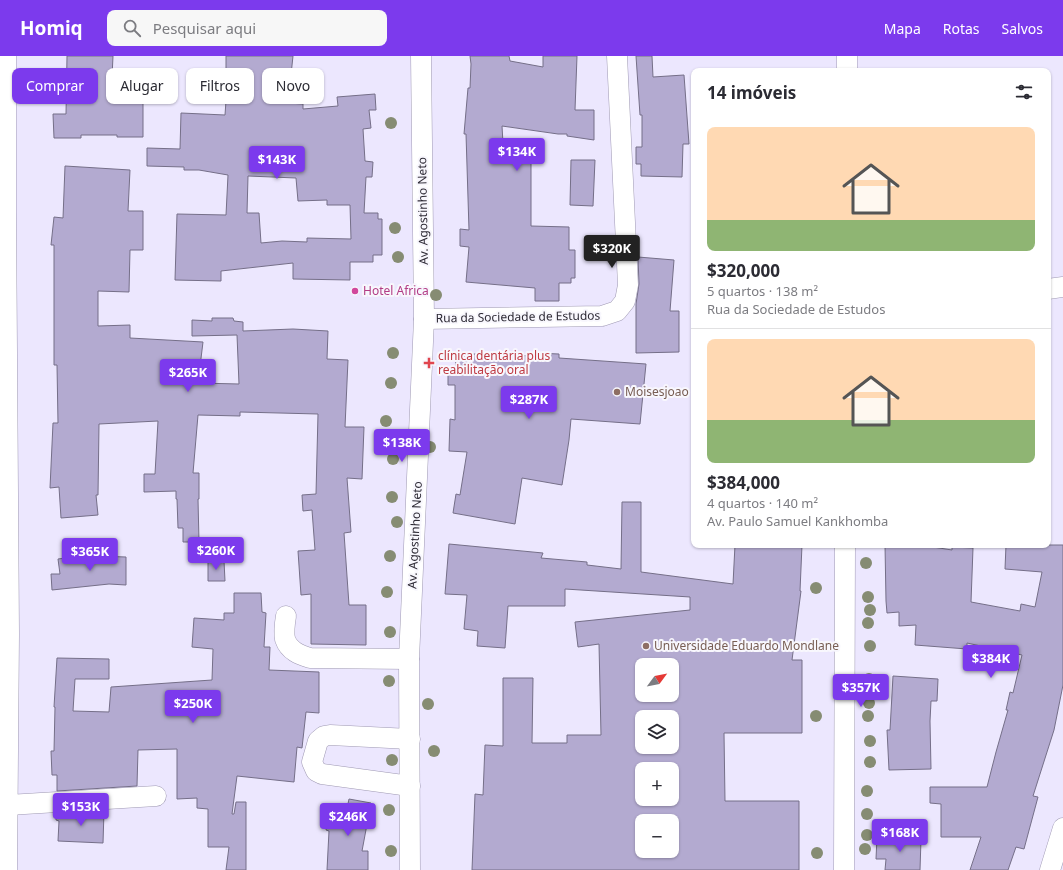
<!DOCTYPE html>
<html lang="pt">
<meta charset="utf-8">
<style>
body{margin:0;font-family:"Noto Sans",sans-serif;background:#f7f7f7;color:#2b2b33;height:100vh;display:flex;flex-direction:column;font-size:15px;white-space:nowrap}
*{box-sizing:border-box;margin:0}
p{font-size:13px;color:#7c7c81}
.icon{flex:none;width:22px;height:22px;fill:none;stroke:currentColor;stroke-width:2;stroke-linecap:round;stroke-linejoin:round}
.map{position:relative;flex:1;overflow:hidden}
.drawer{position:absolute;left:691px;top:12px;width:360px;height:480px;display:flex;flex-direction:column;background:#fff;border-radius:8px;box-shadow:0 1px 3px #0004}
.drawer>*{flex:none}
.hud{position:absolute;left:12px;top:12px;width:380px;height:36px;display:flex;gap:8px}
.needle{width:26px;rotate:58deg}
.buttons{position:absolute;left:635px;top:602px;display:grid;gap:8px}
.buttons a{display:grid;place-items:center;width:44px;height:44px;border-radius:8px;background:#fff;box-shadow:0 1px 3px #0004;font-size:20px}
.price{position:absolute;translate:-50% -34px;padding:0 9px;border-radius:4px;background:#7c3aed;color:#fff;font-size:13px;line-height:26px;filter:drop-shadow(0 1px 2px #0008)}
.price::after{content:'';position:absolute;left:50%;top:24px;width:12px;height:9px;margin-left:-6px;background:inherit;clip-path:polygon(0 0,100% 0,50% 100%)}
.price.selected{background:#222;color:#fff}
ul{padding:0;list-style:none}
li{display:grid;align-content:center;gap:8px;height:212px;padding:0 16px}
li+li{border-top:1px solid #e1e1e2}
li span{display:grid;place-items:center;height:124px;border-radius:8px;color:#555}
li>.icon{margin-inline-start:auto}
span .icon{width:72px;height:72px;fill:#fffc;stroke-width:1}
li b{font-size:17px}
h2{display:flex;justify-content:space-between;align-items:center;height:48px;padding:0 16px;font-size:17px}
.tag{padding:0 14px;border-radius:8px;background:#fff;box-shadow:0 1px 3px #0004;font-size:14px;line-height:36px}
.tag.selected{background:#7c3aed;color:#fff}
header{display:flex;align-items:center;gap:24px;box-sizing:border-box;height:56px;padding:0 20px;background:#7c3aed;color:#fff}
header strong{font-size:19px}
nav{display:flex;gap:22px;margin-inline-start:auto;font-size:14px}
.search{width:280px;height:36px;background:#f7f7f7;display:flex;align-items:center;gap:10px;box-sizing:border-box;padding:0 14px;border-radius:8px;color:#7c7c81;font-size:15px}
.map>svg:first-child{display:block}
.building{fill:#b3aad0;stroke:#756f88;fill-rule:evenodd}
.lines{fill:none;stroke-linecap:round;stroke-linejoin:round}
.minor-casing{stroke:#9f99b3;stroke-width:21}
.minor{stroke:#fff;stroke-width:20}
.tree{fill:#868c73}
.hotel-dot{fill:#d1479c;stroke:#f8f7fd;stroke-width:1.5}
.health-dot{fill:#e0444e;stroke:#f8f7fd;stroke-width:1.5}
.education-dot{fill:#8d6e63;stroke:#f8f7fd;stroke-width:1.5}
.labels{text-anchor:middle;stroke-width:4;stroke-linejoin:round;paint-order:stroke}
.street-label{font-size:12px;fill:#2e2b36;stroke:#f8f7fd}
.hotel-label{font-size:12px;fill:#b23c85;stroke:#f8f7fd;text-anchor:start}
.health-label{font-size:12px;fill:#be3a42;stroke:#f8f7fd;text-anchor:start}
.education-label{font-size:12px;fill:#785e54;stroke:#f8f7fd;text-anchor:start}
</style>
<header>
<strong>Homiq</strong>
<div class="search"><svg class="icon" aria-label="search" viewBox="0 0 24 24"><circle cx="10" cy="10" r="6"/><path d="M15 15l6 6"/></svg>Pesquisar aqui</div>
<nav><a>Mapa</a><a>Rotas</a><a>Salvos</a></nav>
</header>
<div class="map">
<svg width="1063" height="814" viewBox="0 0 1063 814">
<rect width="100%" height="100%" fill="#ece7fe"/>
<g class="building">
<path d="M67 0H113L112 21 166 20 167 45H143V81H117V79H81V82H54L53 58H66Z"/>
<path d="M226 0H293L288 47 303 48V53L338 50 337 41 375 38 376 54H369L371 72 363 73 365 105 373 106 372 121H366L364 157H378V163H382V199H373V206H350V224L293 223V207L221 215V225L175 224 177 158 226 159 228 119 199 114H184V111L147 110V92L180 93 181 57 225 59 228 16H226ZM248 120 296 122 298 145 327 144V149H350L351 183 307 182V186L282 185 261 187 259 157H247Z"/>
<path d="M470 0H509L510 5 543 11V0H577L575 54H594V84L567 80V78H558L502 70 504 105 531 104V170L569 171V194H575V222H571V227H559V245H535V232L466 226 469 191 460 190V173L469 174 466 78H464L468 32H470L471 8Z"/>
<path d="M636 0H652L653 21 684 19 689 88H683L682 121 641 120V108H636V91H642V59H640Z"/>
<path d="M571 104H595L593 150 570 149Z"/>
<path d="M65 110 130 114 128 155H143V194H130L129 236 98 235V270L130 269V282L203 286 198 327 239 328 237 279 192 280V264L212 265V262H233L234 265 243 266V275L293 273 328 275 327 303 348 304 345 371H364L362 423 347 422 351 476 344 477 349 549H366V589L311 588V538L301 539 298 495 315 494 312 454 303 455 302 439 316 438 318 358 240 356V360L198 359 193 417H199V443H198L199 486H183V472H178L177 443H176V435L144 436V418H155L158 365 99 368 98 439H96L98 459 61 462 59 431 50 432 53 367H58L57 309H54V189H51L54 161 63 162Z"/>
<path d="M638 201 674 204 670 255H679V296L636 297V248L639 228Z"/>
<path d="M535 297 559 298V302L646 308 640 368 571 363 569 384 562 429 522 422 515 468 453 457 456 438 460 439 467 396 449 395 450 363 455 364V329H448V313H456L455 298H499V299L535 300Z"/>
<path d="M622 446H641V516L733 528 735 489H802L800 535H801L792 604H802V677H724L725 745H799V814H472L475 738 483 739 485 689 503 690V622H533L532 687H567V679H601L599 588 578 591 575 566 690 554V541L565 533V550H508L505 592 477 590 478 575 464 573 467 539 445 538 449 488 543 497 541 502 587 506V509L621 513ZM642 609H672V639H642ZM642 661H672V691H642ZM642 713H672V743H642ZM642 765H672V795H642Z"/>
<path d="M885 489H920L952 494V491L973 492 971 546 1020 555 1021 548 1035 551 1042 516 1005 513 1006 489H1063V629L1054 674 1033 740 1038 741 1024 793 1016 791 1008 814H970L981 781H941V748L930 747V731H987L996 696 1008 654H1006L1010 636 1013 637 1022 599 967 587V593L915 589 916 569 899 570V556L887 557 886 545Z"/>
<path d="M97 498V500L126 501V529L109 528 52 534 51 518H60L58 503Z"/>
<path d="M208 505H224L225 525H208Z"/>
<path d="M234 537H261L262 556 266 557 264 591H270L269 614 319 616V657L306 656 302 692 297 691 294 726 237 720 232 758H234L236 746H246V814H226L229 791H208V753L197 752V742L177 743V693L138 694 137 730 57 735V719H52L51 695H54L55 651H54L57 602 109 603V623H75L73 655 109 656 111 631 212 624 213 593 192 591 194 562 224 564V557H234Z"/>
<path d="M893 620 938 623 937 645H931L930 665 931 713 889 714 887 674H890Z"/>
<path d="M349 743 371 747 362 795H368V814H327L329 775 326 774 330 754 346 757Z"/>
<path d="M103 755H104L103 787 58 785 59 765 56 764V758Z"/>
<path d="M877 781 921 783 920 814H885L886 803H876Z"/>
</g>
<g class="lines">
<g class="minor-casing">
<g id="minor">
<path d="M6 0V156L9 578 7 814"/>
<path d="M847 15V0"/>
<path d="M1048 233 1063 231"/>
<path d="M424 263 602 260 617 255 625 245 628 229 617 0"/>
<path d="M286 560C285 566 284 578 285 583 289 595 300 599 310 602L409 603"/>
<path d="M410 683 330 679 324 680 318 685 312 706 316 715 322 718 410 730"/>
<path d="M8 749 156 740"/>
<path d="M410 814 409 603 424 263 421 0"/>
<path d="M844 814 845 489"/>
<path d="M1050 814 1063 772"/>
</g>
</g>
<use href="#minor" class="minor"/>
</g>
<g class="tree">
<circle cx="391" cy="67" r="6"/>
<circle cx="395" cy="172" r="6"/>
<circle cx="398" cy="201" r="6"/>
<circle cx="436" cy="239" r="6"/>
<circle cx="393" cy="297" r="6"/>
<circle cx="391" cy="327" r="6"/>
<circle cx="386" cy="365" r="6"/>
<circle cx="430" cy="391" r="6"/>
<circle cx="393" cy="403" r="6"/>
<circle cx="392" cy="441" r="6"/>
<circle cx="397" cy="466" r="6"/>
<circle cx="390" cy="500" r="6"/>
<circle cx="866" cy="507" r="6"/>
<circle cx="816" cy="532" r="6"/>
<circle cx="387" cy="536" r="6"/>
<circle cx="868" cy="541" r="6"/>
<circle cx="870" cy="554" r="6"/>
<circle cx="868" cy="567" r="6"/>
<circle cx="390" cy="576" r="6"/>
<circle cx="870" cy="590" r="6"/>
<circle cx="869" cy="623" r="6"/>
<circle cx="389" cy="625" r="6"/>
<circle cx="869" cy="647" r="6"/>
<circle cx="428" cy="648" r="6"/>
<circle cx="816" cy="660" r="6"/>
<circle cx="868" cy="660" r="6"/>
<circle cx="870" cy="685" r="6"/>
<circle cx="434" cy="695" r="6"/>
<circle cx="392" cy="704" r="6"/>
<circle cx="870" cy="706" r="6"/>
<circle cx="867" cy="735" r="6"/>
<circle cx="389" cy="754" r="6"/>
<circle cx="867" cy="758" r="6"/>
<circle cx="867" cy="779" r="6"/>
<circle cx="865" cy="793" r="6"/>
<circle cx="391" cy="795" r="6"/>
<circle cx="817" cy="797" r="6"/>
</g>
<circle class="hotel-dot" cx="355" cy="235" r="4"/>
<path class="health-dot" d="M427 301h4v4h4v4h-4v4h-4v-4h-4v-4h4z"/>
<g class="education-dot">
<circle cx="617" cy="336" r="4"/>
<circle cx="646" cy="590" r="4"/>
</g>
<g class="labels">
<g class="street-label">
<text transform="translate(423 155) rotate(-91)" y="4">Av. Agostinho Neto</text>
<text transform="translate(518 261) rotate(-1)" y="4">Rua da Sociedade de Estudos</text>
<text transform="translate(415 479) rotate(-87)" y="4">Av. Agostinho Neto</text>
</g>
<g class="hotel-label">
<text x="363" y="239">Hotel Africa</text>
</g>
<g class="health-label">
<text x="438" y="304">clínica dentária plus<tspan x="438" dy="14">reabilitação oral</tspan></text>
</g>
<g class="education-label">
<text x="625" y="340">Moisesjoao</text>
<text x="654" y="594">Universidade Eduardo Mondlane</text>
</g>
</g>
</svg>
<div class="buttons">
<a><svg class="needle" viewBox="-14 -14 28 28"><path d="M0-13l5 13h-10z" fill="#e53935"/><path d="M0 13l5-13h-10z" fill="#7c7c81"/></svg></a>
<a><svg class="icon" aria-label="layers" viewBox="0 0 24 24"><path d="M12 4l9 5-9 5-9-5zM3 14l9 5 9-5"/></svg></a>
<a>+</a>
<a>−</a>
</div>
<b class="price" style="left:517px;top:116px">$134K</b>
<b class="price" style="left:277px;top:124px">$143K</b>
<b class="price selected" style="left:612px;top:213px">$320K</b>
<b class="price" style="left:188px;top:337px">$265K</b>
<b class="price" style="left:529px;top:364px">$287K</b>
<b class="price" style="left:402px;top:407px">$138K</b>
<b class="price" style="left:216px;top:515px">$260K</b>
<b class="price" style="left:90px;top:516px">$365K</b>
<b class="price" style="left:991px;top:623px">$384K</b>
<b class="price" style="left:861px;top:652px">$357K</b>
<b class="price" style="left:193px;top:668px">$250K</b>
<b class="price" style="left:81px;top:771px">$153K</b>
<b class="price" style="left:348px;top:781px">$246K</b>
<b class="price" style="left:900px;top:797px">$168K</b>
<div class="hud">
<a class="tag selected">Comprar</a>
<a class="tag">Alugar</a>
<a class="tag">Filtros</a>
<a class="tag">Novo</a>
</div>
<section class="drawer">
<h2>14 imóveis<svg class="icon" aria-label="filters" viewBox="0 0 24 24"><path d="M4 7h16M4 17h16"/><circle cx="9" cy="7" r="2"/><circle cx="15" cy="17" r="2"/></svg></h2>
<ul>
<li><span style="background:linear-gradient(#ffd9b3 75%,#8fb573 0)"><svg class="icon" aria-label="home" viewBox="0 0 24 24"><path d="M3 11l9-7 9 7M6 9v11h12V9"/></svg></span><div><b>$320,000</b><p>5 quartos · 138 m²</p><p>Rua da Sociedade de Estudos</p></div></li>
<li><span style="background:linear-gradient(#ffd9b3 65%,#8fb573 0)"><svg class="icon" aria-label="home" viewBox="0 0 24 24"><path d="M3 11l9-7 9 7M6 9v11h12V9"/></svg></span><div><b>$384,000</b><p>4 quartos · 140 m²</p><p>Av. Paulo Samuel Kankhomba</p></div></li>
</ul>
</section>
</div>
